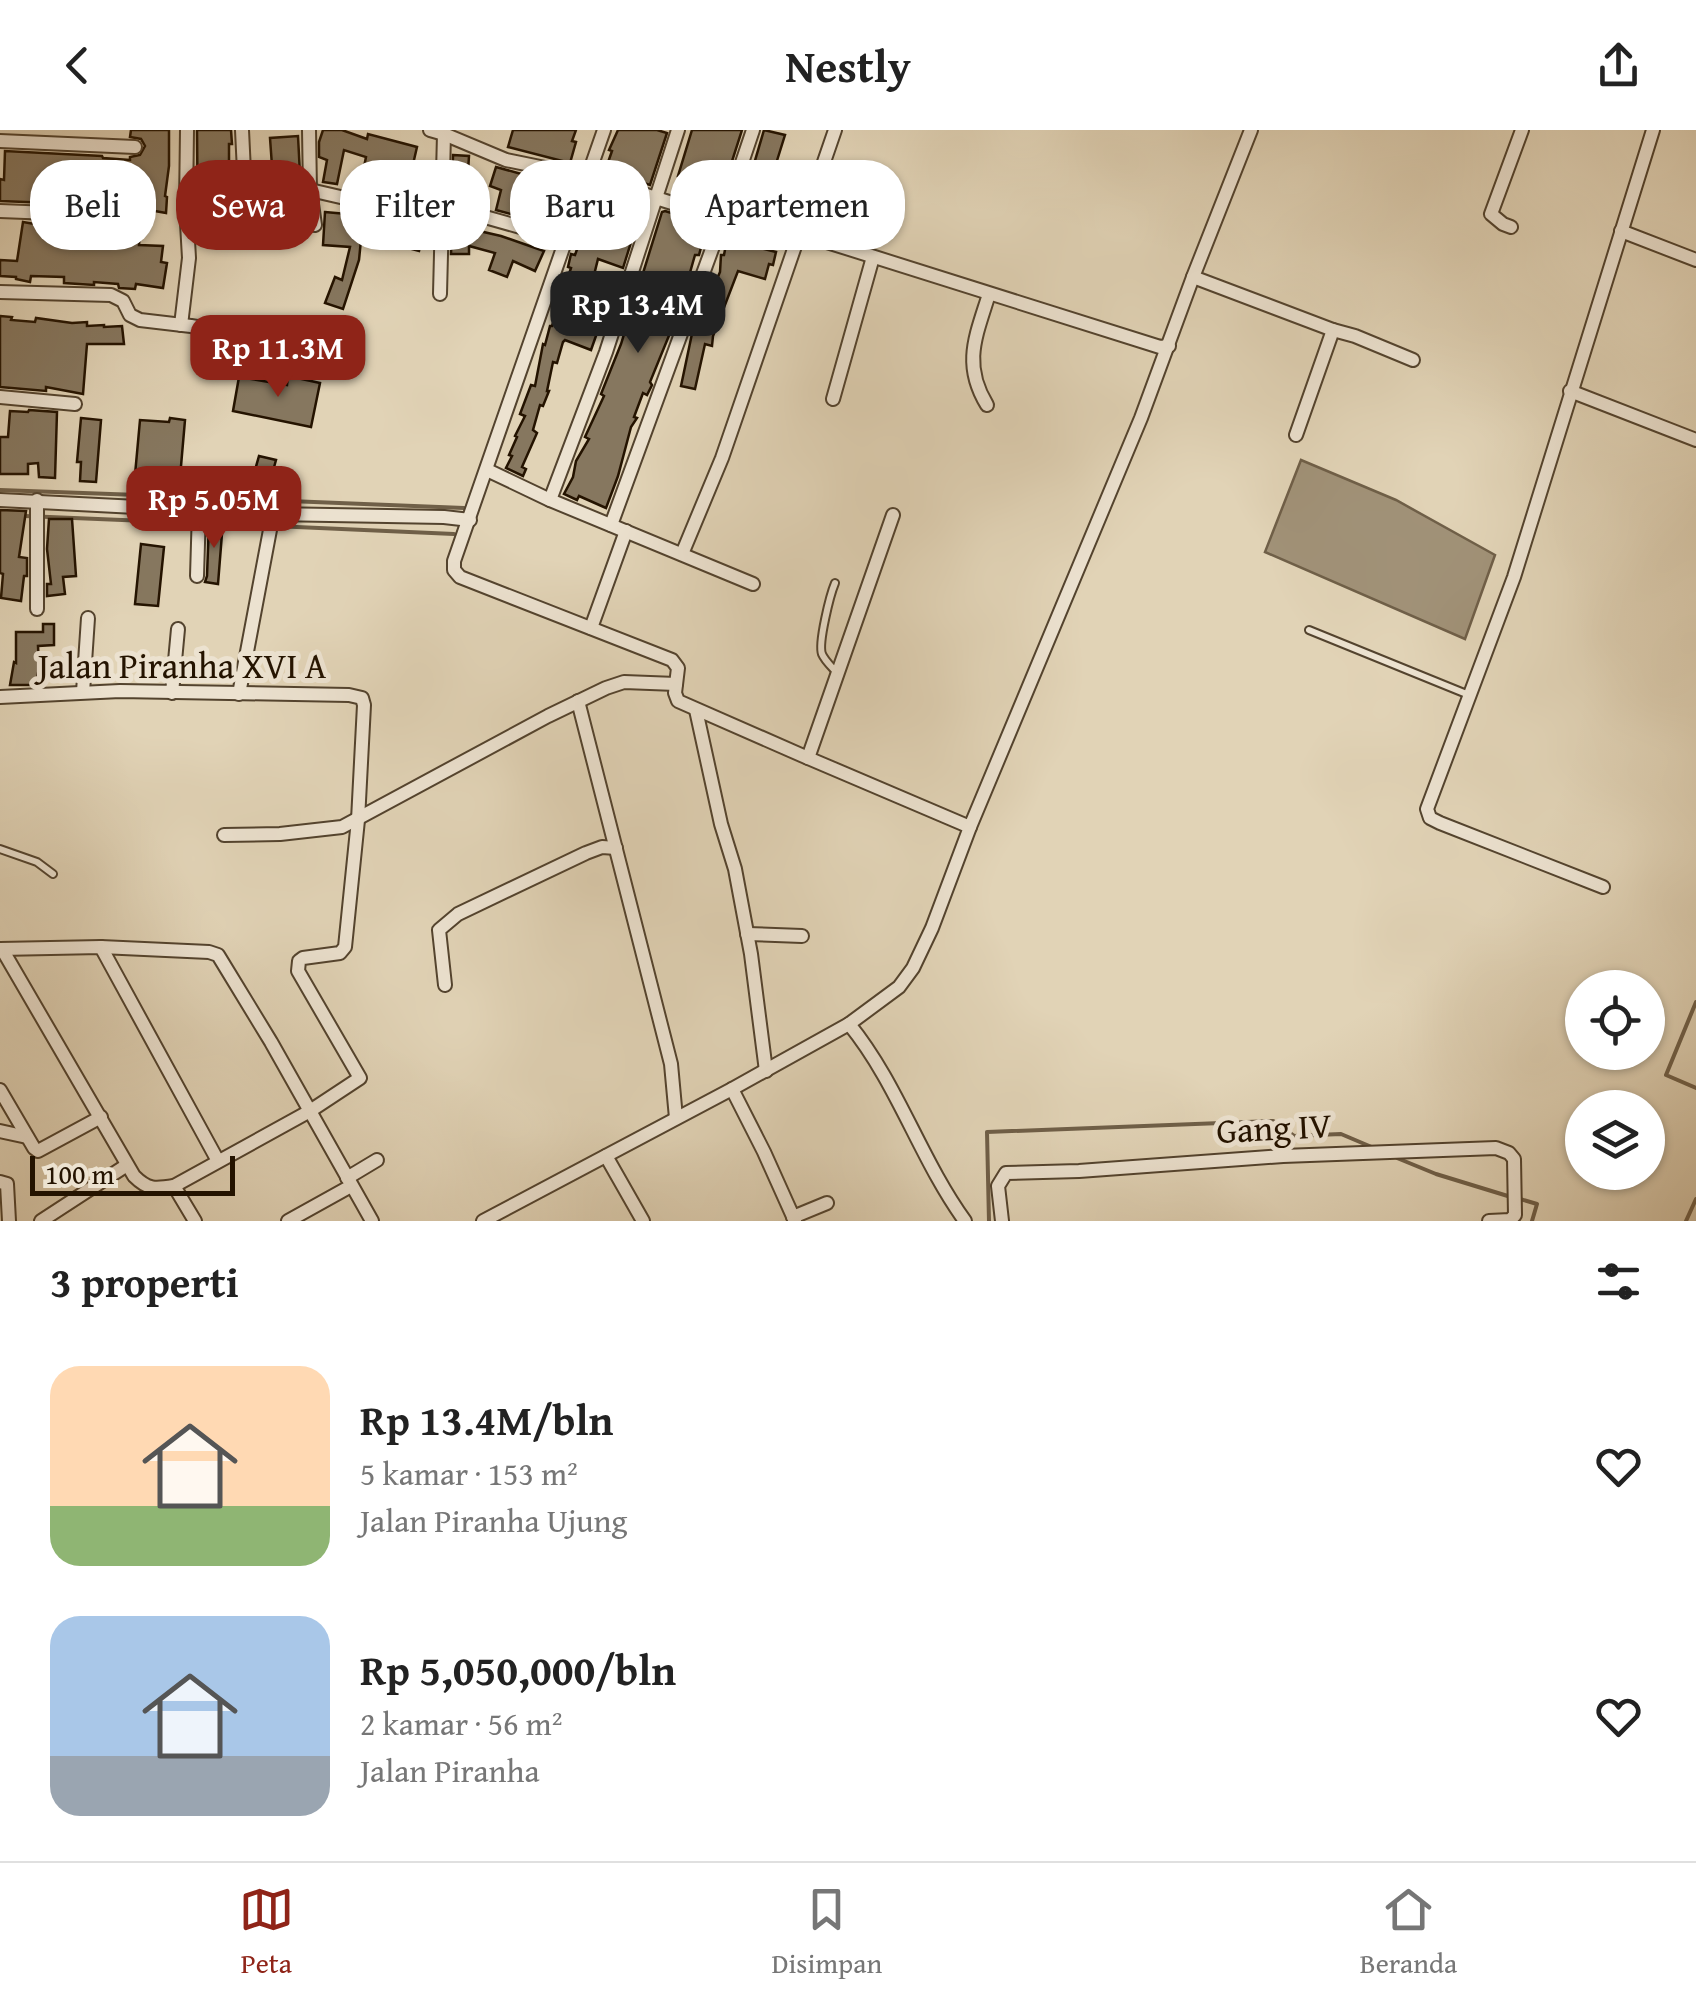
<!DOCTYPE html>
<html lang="id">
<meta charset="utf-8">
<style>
body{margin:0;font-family:"Gentium Book Plus",serif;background:#f6f6f6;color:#222;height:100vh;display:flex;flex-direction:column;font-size:38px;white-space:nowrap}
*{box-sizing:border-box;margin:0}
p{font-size:32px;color:#767676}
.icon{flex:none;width:55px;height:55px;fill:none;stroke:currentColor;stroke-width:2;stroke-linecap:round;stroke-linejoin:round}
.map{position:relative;height:1091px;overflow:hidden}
.side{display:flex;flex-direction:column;background:#fff;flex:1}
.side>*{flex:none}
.guide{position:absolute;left:30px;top:30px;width:1000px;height:90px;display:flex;gap:20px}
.tools{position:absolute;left:1565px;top:840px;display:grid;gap:20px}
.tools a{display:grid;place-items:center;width:100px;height:100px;border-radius:50%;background:#fff;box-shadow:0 2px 8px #0004;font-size:50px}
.scale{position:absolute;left:30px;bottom:25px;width:205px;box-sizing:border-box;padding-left:10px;border:5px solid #241300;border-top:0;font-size:28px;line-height:35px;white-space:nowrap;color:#241300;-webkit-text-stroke:8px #ece2d0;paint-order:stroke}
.price{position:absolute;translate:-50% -85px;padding:0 22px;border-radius:20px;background:#8f2418;color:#fff;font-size:32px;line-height:65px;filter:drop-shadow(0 2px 5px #0008)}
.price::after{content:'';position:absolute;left:50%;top:60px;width:30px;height:22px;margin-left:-15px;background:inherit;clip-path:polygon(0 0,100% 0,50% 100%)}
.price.on{background:#222;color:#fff}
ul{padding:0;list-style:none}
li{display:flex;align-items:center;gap:30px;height:250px;padding:0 50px}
li span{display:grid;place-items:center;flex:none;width:280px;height:200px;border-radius:30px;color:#555}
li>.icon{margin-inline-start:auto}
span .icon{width:120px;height:120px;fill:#fffc;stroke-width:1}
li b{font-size:42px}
h2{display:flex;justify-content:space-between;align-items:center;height:120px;padding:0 50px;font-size:42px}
.chip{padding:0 35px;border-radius:40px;background:#fff;box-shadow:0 2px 8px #0004;font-size:35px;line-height:90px}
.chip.on{background:#8f2418;color:#fff}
header{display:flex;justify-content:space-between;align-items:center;height:130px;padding:0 50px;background:#fff;font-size:45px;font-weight:600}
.tab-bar{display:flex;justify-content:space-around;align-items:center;height:140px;border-top:2px solid #e0e0e0;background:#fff;font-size:28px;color:#767676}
.tab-bar a{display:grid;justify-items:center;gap:5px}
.tab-bar .on{color:#8f2418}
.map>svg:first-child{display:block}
.water{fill:#a19278;stroke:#6f5f48;stroke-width:2.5}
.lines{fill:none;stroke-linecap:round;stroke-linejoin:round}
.stream{stroke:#6f5f48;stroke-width:4}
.building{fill:#86775f;stroke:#241300;stroke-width:2.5}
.lane-casing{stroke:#53432e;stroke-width:10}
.street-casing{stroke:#53432e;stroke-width:16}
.lane{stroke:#ece2d0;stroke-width:6}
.street{stroke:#ece2d0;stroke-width:12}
.labels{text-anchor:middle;stroke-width:10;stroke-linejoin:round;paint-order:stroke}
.street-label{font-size:35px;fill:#241300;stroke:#ece2d0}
</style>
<header><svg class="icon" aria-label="back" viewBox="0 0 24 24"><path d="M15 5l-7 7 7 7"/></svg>Nestly<svg class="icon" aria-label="share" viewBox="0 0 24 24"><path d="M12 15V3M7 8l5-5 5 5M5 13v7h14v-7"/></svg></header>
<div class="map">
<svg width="1696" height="1091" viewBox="0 0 1696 1091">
<rect width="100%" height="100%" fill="#e1d3b6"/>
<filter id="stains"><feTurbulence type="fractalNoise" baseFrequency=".002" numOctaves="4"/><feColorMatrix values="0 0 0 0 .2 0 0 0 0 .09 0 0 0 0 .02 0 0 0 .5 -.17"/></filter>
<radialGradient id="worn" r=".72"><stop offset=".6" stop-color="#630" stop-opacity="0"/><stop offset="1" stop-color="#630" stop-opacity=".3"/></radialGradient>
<path class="water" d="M1301 330 1396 370 1495 425 1465 509 1265 422Z"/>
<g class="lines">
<g class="stream">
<path d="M0 360 249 369"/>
<path d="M264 370 464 378"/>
<path d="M25 386 195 393"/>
<path d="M219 394 265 396"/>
<path d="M274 396 454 404"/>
<path d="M1696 872 1666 945 1696 958"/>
<path d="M1397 1028 1436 1044 1511 1067"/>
<path d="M1520 1069 1537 1074 1532 1091"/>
<path d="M989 1091 987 1002 1273 991 1294 1006 1341 1004 1374 1018"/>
<path d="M1686 1091 1696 1069"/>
</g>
</g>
<g class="building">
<path d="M131 0H169V36L165 66 167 67 166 83 127 76 0 71V49L4 50 5 21 102 26 103 28 130 30V27L140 25 145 16 141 9 130 7Z"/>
<path d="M197 0H231L232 14H229V61L225 85 208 83 205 111 198 110Z"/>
<path d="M323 0H342L367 9 368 4 417 17 411 43H426L425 68H401L360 57 366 27 344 20 337 54 323 52 327 30 319 27V12Z"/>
<path d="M513 0H576L572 11 576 12 570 33 508 17Z"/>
<path d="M618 0H657L667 3 650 55 605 41 612 21 609 20Z"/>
<path d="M692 0H742L726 50 719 49 712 75 673 63 680 46H678Z"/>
<path d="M764 0 785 5 775 37 800 43 796 57 792 56 787 75 746 61Z"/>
<path d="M298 6 302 83 270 82V93L250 92 256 83 254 35 272 36 270 8Z"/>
<path d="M453 25 469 26 466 73 452 71Z"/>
<path d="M496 37 525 45 555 59 556 56 568 60 555 96 496 80 501 60 490 56Z"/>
<path d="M596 67 625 79 629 70 643 74 623 138 598 129 594 145 585 164H583L573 195 597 203 591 220 565 210 563 212 557 233 553 232 547 261H549L543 276 540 275 533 300 537 303 522 337 526 339 523 346 506 338 512 326 509 325 517 307 515 306 525 286 520 284 531 255 535 256 543 214 545 215 550 196H552L571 138 568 137 571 124 575 125Z"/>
<path d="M665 81 707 94 699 125H695L679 181 650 252 652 255 647 265 643 263 634 287 637 288 631 297 618 346 606 378 579 366 577 370 564 364 573 347 576 331 589 309 585 307 604 266 601 264 621 214 662 82Z"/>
<path d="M325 82 401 89V92L424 97 419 121 404 117 405 114 361 110 359 130 343 179 325 173 335 147 342 150 350 117 323 115Z"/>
<path d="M452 91 463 93 462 97 501 106 544 121 535 141 513 131 507 147 489 140 495 123 469 116V124H451Z"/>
<path d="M23 92 40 95 42 93 118 96V100H140L139 115 163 116 161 132 167 133 163 158 136 154 135 159 119 158 118 154 94 152V155L64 153V147L31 146 30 152 16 149V147L0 146V130L17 131Z"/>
<path d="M728 104 745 108 744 114 776 122 773 135 769 134 765 149 738 141 713 206 712 216 705 214 695 259 681 256 693 199 703 180 707 182 710 165 720 142 721 125H724Z"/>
<path d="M0 186 12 187 11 190 35 192 36 188 72 193 87 192V196L104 195V197L122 196 124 214H87L83 264 46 257V261L0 257Z"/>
<path d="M288 246 320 253 311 297 233 281 239 247 287 255Z"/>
<path d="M29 280 57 282 55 348 39 347 38 333 28 334V344H0V307H8L10 281 28 282Z"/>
<path d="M81 288 101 290 96 352 80 351 81 332H77Z"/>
<path d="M170 288 185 290 179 359 163 357 164 348 135 345 140 290 169 292Z"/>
<path d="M259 326 276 330 264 374 246 372Z"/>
<path d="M0 380 26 381 19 427 27 428V446H24L21 471 1 468 3 444 0 443Z"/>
<path d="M49 389H72L76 446 63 447 65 464 47 466V454H51L47 419Z"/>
<path d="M209 391H223L218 454 205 452 207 446Z"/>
<path d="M141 414 164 417 158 476 135 474Z"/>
<path d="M43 494H54V515L38 516 39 537 36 555H10L14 532 16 533V502H43Z"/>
</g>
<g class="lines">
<g class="lane-casing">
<g id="lane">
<path d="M835 453C830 465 818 513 822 524 825 531 832 537 837 543"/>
<path d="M1309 500 1469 565"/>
<path d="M0 719 37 732 53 744"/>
</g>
</g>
<g class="street-casing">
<g id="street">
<path d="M242 0 246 83"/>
<path d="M309 0 310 60 315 95"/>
<path d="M430 0 444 4 506 30 589 47 723 89 827 112 1160 217 1169 216"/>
<path d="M604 0 454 431V440L460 447 672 530 678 538 675 563 678 571 808 628"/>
<path d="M0 11 135 17"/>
<path d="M310 60 384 77 441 79 485 87 566 110"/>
<path d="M0 81 127 86"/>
<path d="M1511 97 1503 94 1491 84 1522 0"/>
<path d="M1621 101 1696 130"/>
<path d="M1193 147 1333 200 1296 305"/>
<path d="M0 162 111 165 123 171 130 185 140 190 191 196 307 216"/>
<path d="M440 164 444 4"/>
<path d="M181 195 189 128 186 76 187 0"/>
<path d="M207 199 209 241"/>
<path d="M1333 200 1355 206 1413 230"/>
<path d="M1570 261 1696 310"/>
<path d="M0 267 75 274"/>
<path d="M833 269 873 127"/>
<path d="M987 275C962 234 976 206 989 164"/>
<path d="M487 340 550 370 753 454"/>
<path d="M0 370 273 384 444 387 470 390"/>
<path d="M550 370 606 222 678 0"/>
<path d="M893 385 808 628 970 697"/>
<path d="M611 395 723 89 753 0"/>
<path d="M682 424 722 328 835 0"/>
<path d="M197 446 199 380"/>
<path d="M37 479V370"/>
<path d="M591 498 626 401"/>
<path d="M83 562 88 488"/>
<path d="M172 563 178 499"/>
<path d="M239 564 273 384"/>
<path d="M0 567 120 561 349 565 362 568 364 575 358 690 345 817 340 823 303 828 299 831 298 841 360 948 310 981 174 1056C155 1059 148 1060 134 1046L2 819"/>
<path d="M578 571 671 934 676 988"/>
<path d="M696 580 721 694 735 739 751 824 766 941"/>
<path d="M224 705 280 704 342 697 548 586 606 558 624 552 676 554"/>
<path d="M1603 757 1440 693 1430 688 1427 679 1514 447 1653 0"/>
<path d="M747 804 802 806"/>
<path d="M101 817 218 1031"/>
<path d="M0 819 101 817 209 822 218 825 271 912 372 1091"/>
<path d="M445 855 439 800 458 784 586 723 602 717 616 718"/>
<path d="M849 894C898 954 920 1029 965 1091"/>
<path d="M732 959 764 1022 795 1091"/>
<path d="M0 960 34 1018 38 1021 101 987"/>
<path d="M0 1001 27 1007"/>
<path d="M606 1026 643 1091"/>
<path d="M347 1048 377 1030"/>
<path d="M0 1052 7 1054 9 1091"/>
<path d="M174 1056 195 1091"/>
<path d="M793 1087 827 1073"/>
<path d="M41 1091 127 1035"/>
<path d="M288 1091 351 1056"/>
<path d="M483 1091 732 959 849 894 899 857 913 838 932 798 970 697 1141 288 1193 147 1251 0"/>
<path d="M1002 1091 998 1056 1006 1043 1079 1041 1283 1026 1496 1018 1509 1023 1514 1029 1515 1085 1510 1090 1489 1091"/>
</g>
</g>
<use href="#lane" class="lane"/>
<use href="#street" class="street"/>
</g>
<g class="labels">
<g class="street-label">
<text x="182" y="548">Jalan Piranha XVI A</text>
<text transform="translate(1274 998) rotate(-3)" y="12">Gang IV</text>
</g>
</g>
<rect width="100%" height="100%" filter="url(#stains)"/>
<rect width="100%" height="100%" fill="url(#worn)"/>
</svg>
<div class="tools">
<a><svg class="icon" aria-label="locate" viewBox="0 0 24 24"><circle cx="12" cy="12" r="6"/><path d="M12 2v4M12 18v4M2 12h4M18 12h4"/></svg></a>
<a><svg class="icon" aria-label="layers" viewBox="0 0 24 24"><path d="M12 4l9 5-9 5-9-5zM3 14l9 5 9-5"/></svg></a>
</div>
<div class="scale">100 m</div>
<b class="price on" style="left:638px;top:226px">Rp 13.4M</b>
<b class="price" style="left:278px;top:270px">Rp 11.3M</b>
<b class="price" style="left:214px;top:421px">Rp 5.05M</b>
<div class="guide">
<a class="chip">Beli</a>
<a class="chip on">Sewa</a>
<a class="chip">Filter</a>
<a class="chip">Baru</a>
<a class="chip">Apartemen</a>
</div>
</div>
<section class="side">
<h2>3 properti<svg class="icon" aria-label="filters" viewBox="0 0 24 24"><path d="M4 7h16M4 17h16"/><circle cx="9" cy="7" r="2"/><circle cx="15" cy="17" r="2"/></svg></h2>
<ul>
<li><span style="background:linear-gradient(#ffd9b3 70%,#8fb573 0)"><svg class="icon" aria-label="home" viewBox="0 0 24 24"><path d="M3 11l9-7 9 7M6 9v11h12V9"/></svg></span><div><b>Rp 13.4M/bln</b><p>5 kamar · 153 m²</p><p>Jalan Piranha Ujung</p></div><svg class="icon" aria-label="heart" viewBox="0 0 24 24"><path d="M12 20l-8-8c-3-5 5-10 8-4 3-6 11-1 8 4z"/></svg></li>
<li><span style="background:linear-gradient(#a9c7e8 70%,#9aa5b1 0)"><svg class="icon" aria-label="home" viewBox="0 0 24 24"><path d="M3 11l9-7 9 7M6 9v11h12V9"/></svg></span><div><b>Rp 5,050,000/bln</b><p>2 kamar · 56 m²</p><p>Jalan Piranha</p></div><svg class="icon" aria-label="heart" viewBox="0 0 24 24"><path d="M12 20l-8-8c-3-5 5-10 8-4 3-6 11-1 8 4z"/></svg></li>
</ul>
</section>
<nav class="tab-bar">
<a class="on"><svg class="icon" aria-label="map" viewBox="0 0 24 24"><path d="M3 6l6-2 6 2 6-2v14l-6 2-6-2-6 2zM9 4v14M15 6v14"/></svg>Peta</a>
<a><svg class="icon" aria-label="saved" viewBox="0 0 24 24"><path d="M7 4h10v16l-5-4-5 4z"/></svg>Disimpan</a>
<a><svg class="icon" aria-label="home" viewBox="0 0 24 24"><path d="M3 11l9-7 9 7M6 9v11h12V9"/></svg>Beranda</a>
</nav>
